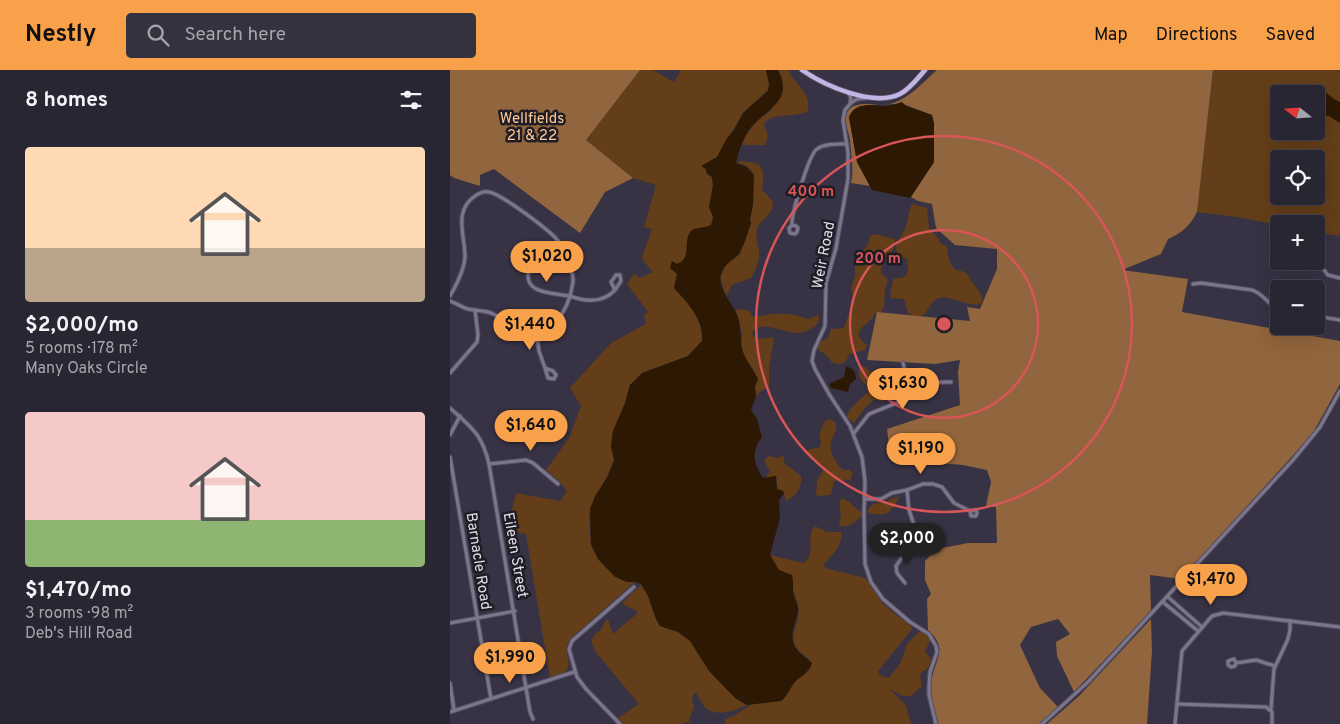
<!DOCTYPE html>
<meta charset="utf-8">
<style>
body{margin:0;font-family:Overpass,sans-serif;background:#35323f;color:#f1f3f6;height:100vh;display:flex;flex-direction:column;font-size:19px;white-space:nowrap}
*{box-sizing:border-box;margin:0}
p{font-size:16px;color:#a5a5ac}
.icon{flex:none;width:28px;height:28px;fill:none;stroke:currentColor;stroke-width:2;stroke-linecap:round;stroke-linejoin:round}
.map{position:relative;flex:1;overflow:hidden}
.side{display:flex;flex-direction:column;background:#292633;width:450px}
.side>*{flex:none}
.needle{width:32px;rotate:287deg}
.buttons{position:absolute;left:820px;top:15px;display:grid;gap:10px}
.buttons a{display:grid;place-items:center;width:55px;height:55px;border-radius:5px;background:#292633;box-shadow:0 5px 20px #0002,0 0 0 1px #45434e;font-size:25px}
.price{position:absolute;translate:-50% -42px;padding:0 11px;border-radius:18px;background:#f8a14a;color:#111;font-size:16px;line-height:32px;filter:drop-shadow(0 1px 2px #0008)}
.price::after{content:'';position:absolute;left:50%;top:30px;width:15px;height:11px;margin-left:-8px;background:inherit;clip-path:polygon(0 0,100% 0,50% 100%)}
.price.current{background:#222;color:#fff}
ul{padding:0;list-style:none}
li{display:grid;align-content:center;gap:10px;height:265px;padding:0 25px}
li span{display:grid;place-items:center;height:155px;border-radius:5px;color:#555}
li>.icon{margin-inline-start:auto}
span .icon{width:90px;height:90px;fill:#fffc;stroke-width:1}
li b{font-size:21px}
h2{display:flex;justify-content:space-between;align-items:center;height:60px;padding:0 25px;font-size:21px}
header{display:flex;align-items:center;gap:30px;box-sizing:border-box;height:70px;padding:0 25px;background:#f8a14a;color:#111}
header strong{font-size:24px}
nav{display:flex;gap:28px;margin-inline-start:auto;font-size:18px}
.search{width:350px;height:45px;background:#35323f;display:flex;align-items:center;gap:12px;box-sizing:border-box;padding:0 18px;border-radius:5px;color:#a5a5ac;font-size:19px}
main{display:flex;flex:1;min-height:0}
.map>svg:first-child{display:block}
.green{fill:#633e19;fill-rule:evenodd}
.forest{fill:#91653d}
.water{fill:#2d1803}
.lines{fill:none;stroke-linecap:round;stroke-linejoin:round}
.minor-casing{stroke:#555162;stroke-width:5}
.major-casing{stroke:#555162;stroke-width:6}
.minor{stroke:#7c768d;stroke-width:3}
.major{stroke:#c2b5e5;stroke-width:4.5}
.ring{fill:none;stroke:#d85558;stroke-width:2.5}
.labels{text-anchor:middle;stroke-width:5;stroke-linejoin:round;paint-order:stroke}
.park-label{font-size:15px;fill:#fdc797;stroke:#1e1c24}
.street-label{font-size:15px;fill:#e0dde9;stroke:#1e1c24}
.centre{fill:#d85558;stroke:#1e1c24;stroke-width:2.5}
.ring-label{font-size:15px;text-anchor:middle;font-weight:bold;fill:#d85558;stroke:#1e1c24;stroke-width:5;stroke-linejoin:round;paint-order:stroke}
</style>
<header>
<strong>Nestly</strong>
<div class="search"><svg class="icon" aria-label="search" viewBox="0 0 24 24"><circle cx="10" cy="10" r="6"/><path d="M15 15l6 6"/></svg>Search here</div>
<nav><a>Map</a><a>Directions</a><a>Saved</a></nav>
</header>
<main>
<section class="side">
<h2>8 homes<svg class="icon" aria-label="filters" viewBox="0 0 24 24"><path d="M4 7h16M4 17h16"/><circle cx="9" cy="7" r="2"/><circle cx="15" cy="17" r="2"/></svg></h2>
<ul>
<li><span style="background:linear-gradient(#ffd9b3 65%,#b9a48a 0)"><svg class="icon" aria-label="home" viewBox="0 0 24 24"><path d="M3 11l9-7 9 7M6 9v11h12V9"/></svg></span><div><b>$2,000/mo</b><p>5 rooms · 178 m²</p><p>Many Oaks Circle</p></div></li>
<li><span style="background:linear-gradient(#f6c9c9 70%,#8fb573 0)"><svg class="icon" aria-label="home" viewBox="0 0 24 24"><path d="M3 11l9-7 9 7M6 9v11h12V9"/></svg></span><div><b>$1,470/mo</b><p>3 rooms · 98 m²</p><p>Deb's Hill Road</p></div></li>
</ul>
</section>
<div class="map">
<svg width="890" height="654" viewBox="0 0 890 654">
<rect width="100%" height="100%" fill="#373244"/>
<g class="green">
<path d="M190 0H203L224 12 231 0H316L320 18 293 43 267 87 252 96 256 99 257 104 262 107 263 115 259 137 263 147V150L261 155 256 157 244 159 237 178V184L231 193 227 194 225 192 227 204 224 218C238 233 254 250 252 271L238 286 192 303 180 315 175 333 163 361 161 375 164 390 153 415 145 426 139 446 141 474 145 484 154 495 181 512 186 511 120 569C108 586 135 598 100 608L76 464 57 460 66 423 110 431 117 421 110 412 96 400 119 368 131 336 120 318 161 273 196 254 194 245 198 242 177 214 184 204 190 208 203 202 194 192 192 187 202 159 194 157 206 115 183 108 136 70Z"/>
<path d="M328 0H338C346 16 361 22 358 41 344 48 327 42 315 52L314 56C319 63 318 68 315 75H292L296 65 306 52 322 39 332 9Z"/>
<path d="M763 0H888L890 2V162L888 166 866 162V154L829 155 787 147 747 142ZM829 24H866V61H829ZM829 89H866V126H829Z"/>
<path d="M289 91C312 92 316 96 312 119 315 124 322 128 323 134 323 145 309 150 307 160 306 165 307 170 308 175 311 188 307 197 301 208L282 215 276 226 270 207 274 197 279 192 290 184 301 153 300 149 303 135 302 101 293 94H288Z"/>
<path d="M462 134 477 138 479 158 489 169V172L497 177 499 190 504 199C521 203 516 204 525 216 529 221 531 223 533 230L531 234C515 238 495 220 484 231 480 234 478 240 475 244L466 247 458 243 454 229 440 228 443 209 454 207 458 202 457 189 447 185C444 172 450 169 455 159 458 151 458 142 462 134Z"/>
<path d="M424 164 445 169 444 178 431 198V203L438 210 435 219 434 236 431 242 424 244C421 254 406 258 409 266 410 270 415 273 417 276L415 280 399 284 396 292C392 294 387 295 383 293 380 292 381 290 378 287 374 282 369 282 366 276L369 272 378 268 381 259 393 258 395 256 403 229 401 218 405 206V192L418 174 420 166Z"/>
<path d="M290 239 300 241 302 246C309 247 315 245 322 244 334 243 347 244 358 249L369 245V248L367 255C362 258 354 263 348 263 337 264 307 248 302 264 308 273 315 266 324 268L319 298V316L310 322 306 327 303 299 296 289 291 277 292 264 288 248 285 240Z"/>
<path d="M412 295 426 306 427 317 442 319 445 323 444 326 434 331 423 330 414 339 404 353 398 349 397 345 401 338 418 322V316C410 311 408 306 409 297Z"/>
<path d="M380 349 386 353C387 361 385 363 382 369 377 380 386 393 393 400H399L403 403 400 410 384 411 381 425 369 426 366 425 367 411 373 400C368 390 359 389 353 381L370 377 371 372 369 366 374 352Z"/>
<path d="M333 385 335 394 351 406C352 418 347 425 336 431L333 421 327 419 326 406 318 408 316 404H319V400L314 391 318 386 329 388Z"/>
<path d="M446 427H449C441 444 435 448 417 442 422 432 425 434 434 432 439 431 442 428 446 427Z"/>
<path d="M392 428 398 431 413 444C405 452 401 458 389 456L391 444 389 432Z"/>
<path d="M365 456 377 462H391C394 474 382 485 374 494L375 498 415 508 433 534 463 558 428 601C429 606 434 607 439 608L451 592 457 574 471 560 475 561 481 569 475 581 481 589C480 598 476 599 470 604L472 616 461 626H453L439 619 456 635 461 654H275V649L283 646 302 634 331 631 346 610 354 604 359 589C329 569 353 558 348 535 344 515 327 503 320 485L353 493C368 484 354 467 365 456Z"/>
<path d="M191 515 198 526 206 549 210 556 228 562 240 571 292 633 297 635C286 640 269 647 257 639 252 635 249 627 246 622L243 625 242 632 244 636 239 651 244 654 238 652 230 654H173L168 648 189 634 144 580 145 579 141 571 146 563 150 561 156 550H158L163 564 188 543C184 538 177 538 172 533Z"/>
</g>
<g class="forest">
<path d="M0 0H190L136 70 183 108 155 122 130 163 44 99 30 105V116L4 108 0 105Z"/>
<path d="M487 0H763L747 142C740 156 732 163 718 169L711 184 672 200 738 209 732 242 890 271V314L864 361 847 381 731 509 700 505 701 541 624 622 607 586 606 572 620 564 608 549 581 557 570 575 590 618 608 637 589 654H488C486 641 480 628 481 615 482 592 501 580 478 560L477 529 481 524 475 510V491L487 479 518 473H547L546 437 536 436 541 412 537 400 513 395 477 392 470 388 440 383 437 359 510 335 508 302 510 290 485 294 417 290 427 242 520 251 517 237 530 239 547 199V179L505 175 486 158 482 134 468 131 461 127 484 92V63L482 45 453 34H445L416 35 399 47 407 92 420 116 401 113C404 100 401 84 400 70 399 63 395 55 396 47 399 27 426 37 440 34 459 29 473 12 487 0Z"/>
<path d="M701 549 702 581 697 654H597L629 626Z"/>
</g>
<g class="water">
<path d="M316 0H328C342 27 324 35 306 52 295 62 289 79 286 93L297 97 304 105 303 135 300 149 301 153C298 162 295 173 290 182 286 190 275 191 271 205 267 218 284 235 288 247 291 257 290 268 292 278 294 289 303 298 308 309L305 317 306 327 301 340 307 349 312 367C301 382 303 393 313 408L326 406 327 419 333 421 334 424 329 430 330 448 320 485 329 500 342 505C344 512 342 518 344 525 345 531 348 534 348 540 347 551 340 562 343 572 346 582 355 586 362 593 360 602 352 605 346 611 340 617 338 626 331 631L297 635 285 628 259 601 240 571 228 562 210 556 206 549 198 526 191 514 186 512H177L165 507 148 489 141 474 140 439 145 426 158 406 164 390 161 376 163 361 175 333 180 315 192 303 238 286 252 271C254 250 238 233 224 218L227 204 220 198 222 191 227 194C243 188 232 171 241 161 245 157 255 158 261 155L263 147 259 137 263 116 262 107 257 104 256 99 251 96 267 87 277 68 284 60 293 43 318 21 319 14Z"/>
<path d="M866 17C876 20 881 29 890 32V53L879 46 866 44V24H857L858 19Z"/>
<path d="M452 32 456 36 482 45 484 53V92L460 128 422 120 407 92 399 47C405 31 422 36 436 36 441 35 447 34 452 32Z"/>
<path d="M396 296C403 299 406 301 406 309L400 314 398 322 381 318 379 314 394 307Z"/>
</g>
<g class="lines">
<g class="minor-casing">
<g id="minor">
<path d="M399 24 401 28 400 34 395 40 393 50 398 83V109L386 178 376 213 375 256 364 280 362 291 365 299 379 324 400 356 412 387 415 411 414 443 415 494 421 512 433 529 460 552 479 564 486 576 487 582 480 602 479 616V625L486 654"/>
<path d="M401 33 407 29 416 28"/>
<path d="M342 155 346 156 348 158 347 162 345 164 340 163 339 158 342 155C341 145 359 84 367 79 375 73 388 74 397 74"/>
<path d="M92 186C106 186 124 194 123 210 123 215 121 221 120 226 104 223 72 224 79 200 81 192 85 188 92 186Z"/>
<path d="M866 190 878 205 890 208"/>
<path d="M166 205H170L171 211 165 220 161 212Z"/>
<path d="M743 214 751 213 802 220C814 224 818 235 829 239"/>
<path d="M0 226C7 214 14 201 15 187 15 165 3 141 25 126 29 123 34 121 39 122 51 124 106 164 110 174 113 180 111 184 110 189"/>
<path d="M0 231C6 233 11 237 18 239 25 241 33 240 41 243 49 246 56 253 64 257 91 273 113 250 120 226 136 232 153 233 165 220"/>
<path d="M866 246 890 250"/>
<path d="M86 261 89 281 95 298 103 301 106 305 104 309 98 308 95 298"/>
<path d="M0 303 27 272 28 265 25 240"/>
<path d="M458 313 501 312"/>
<path d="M0 338C22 358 32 364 39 394L80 642 83 649"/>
<path d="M404 363 419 344 449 332 453 327 458 313 453 293"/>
<path d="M0 365 10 346"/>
<path d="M0 387 41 629"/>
<path d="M39 394 76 390 83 393 108 414"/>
<path d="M457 420 459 440 465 458V464"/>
<path d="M415 429H431L442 423 457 420 473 414H483L492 417 504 433 520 441 521 446H526L527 443 526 440 520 441"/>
<path d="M455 513 447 503 446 496 462 473 460 470 461 466 466 465 468 470 465 473H462"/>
<path d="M718 527 752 557"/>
<path d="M713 532 748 561"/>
<path d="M0 553 65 541"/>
<path d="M786 593 784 589 778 591V595L781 597 785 596 786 593 806 590 825 596"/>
<path d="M0 613 4 640"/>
<path d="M727 634 816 637 822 642V654"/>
<path d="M821 639 824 599 838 569 840 560V551"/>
<path d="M0 642 124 602"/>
<path d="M170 654 136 619 127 607 119 579 122 571 184 517"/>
<path d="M592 654 638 612 843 390 870 357 890 321"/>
<path d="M725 654 732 581 762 546 773 543 890 557"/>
</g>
</g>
<g class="major-casing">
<path id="major" d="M352 0C375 16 423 37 450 24 460 19 467 9 475 0"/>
</g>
<use href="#minor" class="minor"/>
<use href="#major" class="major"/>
</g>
<g class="ring">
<circle cx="494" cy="254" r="94"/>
<circle cx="494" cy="254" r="188"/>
</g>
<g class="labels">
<g class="park-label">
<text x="82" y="53">Wellfields<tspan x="82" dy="17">21 &amp; 22</tspan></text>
</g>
<g class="street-label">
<text transform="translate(373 185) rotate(-79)" y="5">Weir Road</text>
<text transform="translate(66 485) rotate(80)" y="5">Eileen Street</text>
<text transform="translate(29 491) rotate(81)" y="5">Barnacle Road</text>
</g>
</g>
<circle cx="494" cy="254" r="8" class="centre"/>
<g class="ring-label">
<text x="361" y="126">400 m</text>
<text x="428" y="193">200 m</text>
</g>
</svg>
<div class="buttons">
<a><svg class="needle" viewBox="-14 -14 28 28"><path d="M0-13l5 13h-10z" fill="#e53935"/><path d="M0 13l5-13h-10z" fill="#a5a5ac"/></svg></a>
<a><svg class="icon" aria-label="locate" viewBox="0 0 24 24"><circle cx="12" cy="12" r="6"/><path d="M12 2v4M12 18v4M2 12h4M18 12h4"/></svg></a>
<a>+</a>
<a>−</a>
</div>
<b class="price" style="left:97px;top:213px">$1,020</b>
<b class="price" style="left:80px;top:281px">$1,440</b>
<b class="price" style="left:453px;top:340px">$1,630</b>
<b class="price" style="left:81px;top:382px">$1,640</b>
<b class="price" style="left:471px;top:405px">$1,190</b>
<b class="price current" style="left:457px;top:495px">$2,000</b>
<b class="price" style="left:761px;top:536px">$1,470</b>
<b class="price" style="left:60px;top:614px">$1,990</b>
</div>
</main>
